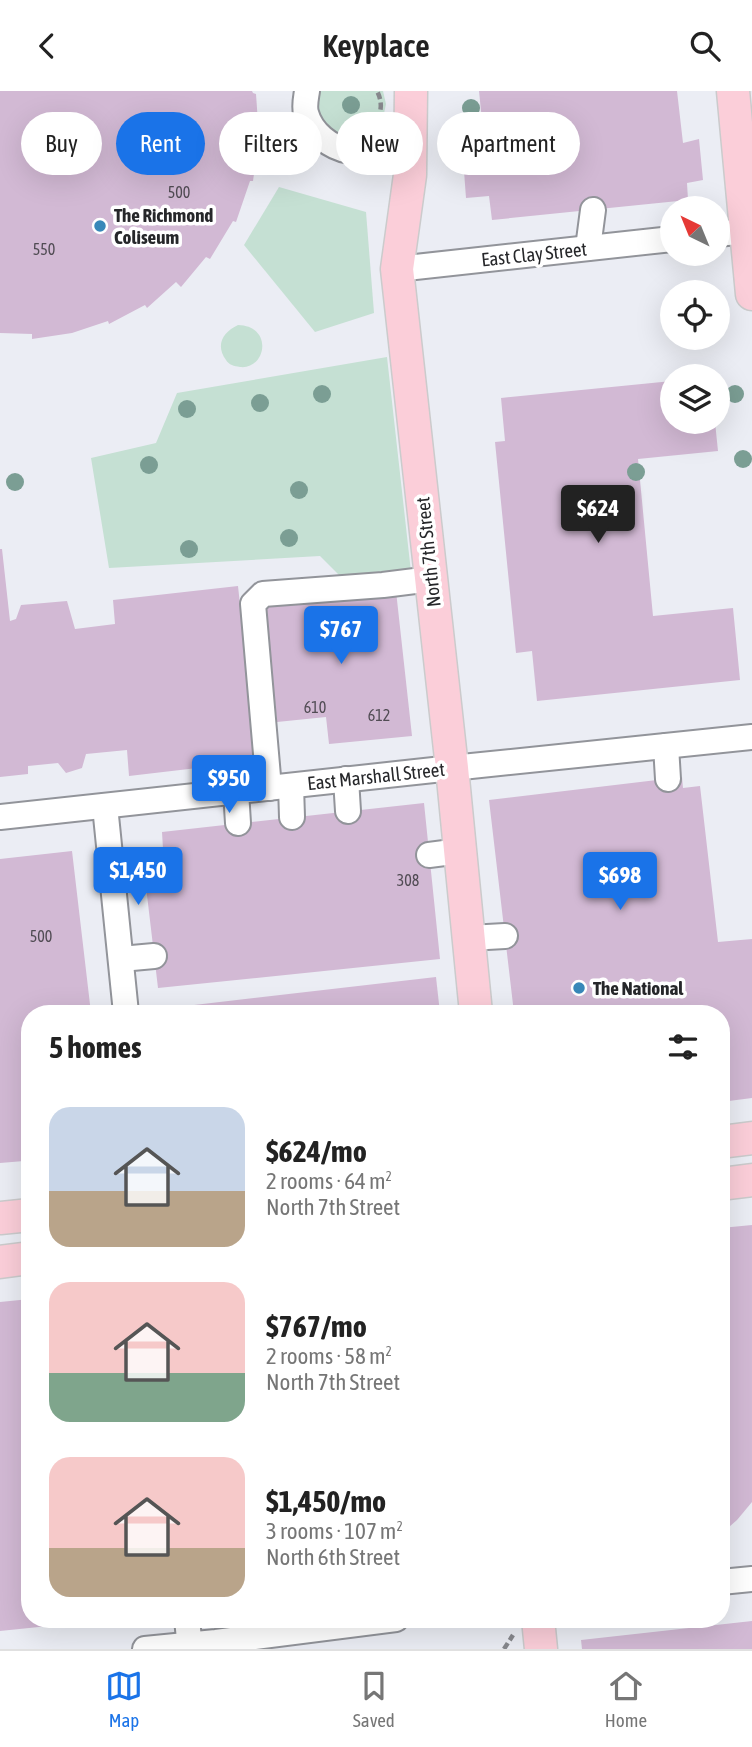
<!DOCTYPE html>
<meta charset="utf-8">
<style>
body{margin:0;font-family:"Asap Condensed",sans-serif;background:#f2f2f2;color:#222;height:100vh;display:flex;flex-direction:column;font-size:26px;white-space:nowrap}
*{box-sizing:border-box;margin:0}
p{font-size:23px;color:#767676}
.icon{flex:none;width:38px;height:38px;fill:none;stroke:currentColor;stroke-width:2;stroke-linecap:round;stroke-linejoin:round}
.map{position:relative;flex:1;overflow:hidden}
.side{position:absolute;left:21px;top:914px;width:709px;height:623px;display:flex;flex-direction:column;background:#fff;border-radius:28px;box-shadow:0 7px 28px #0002}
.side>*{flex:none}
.hud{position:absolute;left:21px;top:21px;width:710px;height:63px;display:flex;gap:14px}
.needle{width:46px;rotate:317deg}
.buttons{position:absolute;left:660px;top:105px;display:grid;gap:14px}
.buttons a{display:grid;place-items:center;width:70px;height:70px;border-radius:50%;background:#fff;box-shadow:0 7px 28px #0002;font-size:35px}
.price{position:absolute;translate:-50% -60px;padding:0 16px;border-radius:7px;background:#1a73e8;color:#fff;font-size:23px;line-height:46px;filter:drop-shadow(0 2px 4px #0008)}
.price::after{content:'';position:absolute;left:50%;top:42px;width:21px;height:16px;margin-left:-10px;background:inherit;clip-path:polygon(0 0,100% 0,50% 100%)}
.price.current{background:#222;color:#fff}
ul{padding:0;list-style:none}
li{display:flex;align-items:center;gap:21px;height:175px;padding:0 28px}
li span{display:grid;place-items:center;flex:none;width:196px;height:140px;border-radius:21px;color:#555}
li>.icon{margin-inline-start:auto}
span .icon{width:84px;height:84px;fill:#fffc;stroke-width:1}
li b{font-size:30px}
h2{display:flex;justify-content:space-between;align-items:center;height:84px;padding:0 28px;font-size:30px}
.pill{padding:0 24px;border-radius:32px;background:#fff;box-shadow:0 7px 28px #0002;font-size:24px;line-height:63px}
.pill.current{background:#1a73e8;color:#fff}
header{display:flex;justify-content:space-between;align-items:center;height:91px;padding:0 28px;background:#fff;font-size:32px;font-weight:600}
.tabs{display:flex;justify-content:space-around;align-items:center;height:98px;border-top:2px solid #e0e0e0;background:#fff;font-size:19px;color:#767676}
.tabs a{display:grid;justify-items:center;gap:4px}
.tabs .current{color:#1a73e8}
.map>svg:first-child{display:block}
.green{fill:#c5e0d3}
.building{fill:#d2b9d4}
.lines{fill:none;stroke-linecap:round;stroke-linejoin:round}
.minor-casing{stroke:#92949a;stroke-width:28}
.major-casing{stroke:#cbcbcc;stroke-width:35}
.path{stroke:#87888d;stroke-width:4.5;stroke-dasharray:7 3.5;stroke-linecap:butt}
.minor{stroke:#fff;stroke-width:24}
.major{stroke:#fbced9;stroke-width:32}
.tree{fill:#7b9e94}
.poi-dot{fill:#3888b9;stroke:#fff;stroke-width:2.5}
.labels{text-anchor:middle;stroke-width:7;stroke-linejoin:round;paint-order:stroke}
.number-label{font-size:16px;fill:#514c54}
.poi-label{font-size:19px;font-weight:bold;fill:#26272a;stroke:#fff;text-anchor:start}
.street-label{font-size:19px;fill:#26272a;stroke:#fff}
</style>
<header><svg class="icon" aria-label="back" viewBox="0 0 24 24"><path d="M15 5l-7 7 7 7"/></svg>Keyplace<svg class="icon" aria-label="search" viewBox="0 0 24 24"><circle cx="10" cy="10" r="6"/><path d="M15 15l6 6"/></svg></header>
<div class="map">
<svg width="752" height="1558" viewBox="0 0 752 1558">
<rect width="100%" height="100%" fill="#ebedf4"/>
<g class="green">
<path d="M319 0H383L386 13 383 27 376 38 365 46 351 49 338 46 318 27 316 14Z"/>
<path d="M279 96 366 121 374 222 315 241 244 154Z"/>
<path d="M238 234C274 235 266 279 240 276 234 275 229 274 226 269 215 254 223 241 238 234Z"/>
<path d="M387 266 411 481 340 485 320 465 109 477 91 367 156 352 177 302Z"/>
</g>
<g class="building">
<path d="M0 0H252L253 2 256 3 259 46 253 90H250L236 131 233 130 210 168 206 166 181 196 176 191 147 217 145 214 109 233 108 230 72 242 32 248V243L0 242Z"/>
<path d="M479 0H677L683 52 699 48 703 89 687 92 688 109 492 129 489 105 466 107 464 80 487 79Z"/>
<path d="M672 290V331H715L718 360 638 368 653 525 733 517 740 589 537 610 532 560 516 562 495 351 505 350 501 307Z"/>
<path d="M0 458H2L10 530 16 528 21 514 67 510 75 538 115 533 113 509 238 495 257 670 129 685 127 659 86 663 82 677 66 682 58 672 28 675V683L0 686Z"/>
<path d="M396 500 412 645 329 653 326 626 277 631 265 514Z"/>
<path d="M682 686 683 697 700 695 718 851 752 848V1007L721 1011V922H514L489 709Z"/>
<path d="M424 712 440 868 158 897 142 762 163 758 162 741Z"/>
<path d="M72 760 91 922H30V1064L24 1070 0 1072V768Z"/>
<path d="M436 886 440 922H160V918Z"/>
<path d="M752 1134V1411L737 1429 721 1443V1137Z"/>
<path d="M30 1208V1528H96L97 1530 0 1540V1211Z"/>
<path d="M752 1530V1558H582L581 1549Z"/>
</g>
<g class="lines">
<g class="minor-casing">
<g id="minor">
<path d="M307 0C306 7 304 15 306 22 311 41 330 57 350 60 365 62 394 58 411 57"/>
<path d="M718 143 745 140"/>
<path d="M588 157 593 119"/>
<path d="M397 178 672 148"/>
<path d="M666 655 668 688"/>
<path d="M346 688 348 720"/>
<path d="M291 695 292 726"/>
<path d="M269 697 253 513 263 503 383 494 431 488"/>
<path d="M236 700 238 732"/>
<path d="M105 715 126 922"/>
<path d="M0 726 452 677 752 646"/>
<path d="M429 764 460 760"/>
<path d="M469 847 505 845"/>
<path d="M121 868 154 865"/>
<path d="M721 1491 752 1488"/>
<path d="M187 1528 190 1558"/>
<path d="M145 1558 216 1551 396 1528"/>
</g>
</g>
<g class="major-casing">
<g id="major">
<path d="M411 0 410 84 397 178 452 677 476 922"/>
<path d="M733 0 752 203"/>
<path d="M721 1051 752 1047"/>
<path d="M721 1093 752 1089"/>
<path d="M0 1127 30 1124"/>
<path d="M0 1171 30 1167"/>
<path d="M538 1528 541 1558"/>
</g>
</g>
<g class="path">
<path d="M371 37C381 25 384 14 377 0"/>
<path d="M504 1558 513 1544"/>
</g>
<use href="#minor" class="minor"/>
<use href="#major" class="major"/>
</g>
<g class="tree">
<circle cx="351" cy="14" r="9"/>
<circle cx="471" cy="17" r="9"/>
<circle cx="474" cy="60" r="9"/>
<circle cx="322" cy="303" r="9"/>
<circle cx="735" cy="303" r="9"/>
<circle cx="260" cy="312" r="9"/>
<circle cx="187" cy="318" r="9"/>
<circle cx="743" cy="368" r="9"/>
<circle cx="149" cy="374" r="9"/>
<circle cx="636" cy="381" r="9"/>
<circle cx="15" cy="391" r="9"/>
<circle cx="299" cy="399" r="9"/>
<circle cx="289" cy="447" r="9"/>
<circle cx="189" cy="458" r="9"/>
</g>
<g class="poi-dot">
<circle cx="100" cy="135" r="7"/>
<circle cx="579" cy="897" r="7"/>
</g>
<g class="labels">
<g class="number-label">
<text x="179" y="107">500</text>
<text x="44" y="164">550</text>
<text x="315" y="622">610</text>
<text x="379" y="630">612</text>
<text x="408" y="795">308</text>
<text x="41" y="851">500</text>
</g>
<g class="poi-label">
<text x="114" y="131">The Richmond<tspan x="114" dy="22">Coliseum</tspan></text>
<text x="593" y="904">The National</text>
</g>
<g class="street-label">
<text transform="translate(534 163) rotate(-6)" y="7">East Clay Street</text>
<text transform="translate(428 461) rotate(-96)" y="7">North 7th Street</text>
<text transform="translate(376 685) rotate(-6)" y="7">East Marshall Street</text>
</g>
</g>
</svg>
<div class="buttons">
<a><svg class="needle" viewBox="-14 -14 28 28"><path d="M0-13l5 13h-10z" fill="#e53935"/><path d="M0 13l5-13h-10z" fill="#767676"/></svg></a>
<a><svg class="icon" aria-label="locate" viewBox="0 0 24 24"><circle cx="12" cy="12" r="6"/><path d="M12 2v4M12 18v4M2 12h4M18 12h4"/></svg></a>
<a><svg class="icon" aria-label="layers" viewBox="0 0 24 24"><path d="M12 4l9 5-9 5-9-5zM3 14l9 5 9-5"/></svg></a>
</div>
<b class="price current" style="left:598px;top:454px">$624</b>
<b class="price" style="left:341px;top:575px">$767</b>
<b class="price" style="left:229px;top:724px">$950</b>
<b class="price" style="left:138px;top:816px">$1,450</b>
<b class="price" style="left:620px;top:821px">$698</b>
<div class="hud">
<a class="pill">Buy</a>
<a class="pill current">Rent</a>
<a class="pill">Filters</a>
<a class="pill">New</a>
<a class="pill">Apartment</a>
</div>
<section class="side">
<h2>5 homes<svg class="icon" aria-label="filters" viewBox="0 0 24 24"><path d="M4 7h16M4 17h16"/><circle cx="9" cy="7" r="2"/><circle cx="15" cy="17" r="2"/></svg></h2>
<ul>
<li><span style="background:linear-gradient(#c9d6e8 60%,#b9a48a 0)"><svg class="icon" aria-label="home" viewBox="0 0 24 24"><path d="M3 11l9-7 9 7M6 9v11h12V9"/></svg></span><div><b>$624/mo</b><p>2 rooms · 64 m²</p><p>North 7th Street</p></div></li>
<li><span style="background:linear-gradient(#f6c9c9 65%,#7fa58c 0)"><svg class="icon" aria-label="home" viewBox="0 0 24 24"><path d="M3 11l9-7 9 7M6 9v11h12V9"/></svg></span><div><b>$767/mo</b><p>2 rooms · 58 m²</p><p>North 7th Street</p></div></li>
<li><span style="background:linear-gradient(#f6c9c9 65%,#b9a48a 0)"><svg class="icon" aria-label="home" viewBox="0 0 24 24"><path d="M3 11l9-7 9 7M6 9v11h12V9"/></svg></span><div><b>$1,450/mo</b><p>3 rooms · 107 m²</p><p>North 6th Street</p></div></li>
</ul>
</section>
</div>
<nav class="tabs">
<a class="current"><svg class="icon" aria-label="map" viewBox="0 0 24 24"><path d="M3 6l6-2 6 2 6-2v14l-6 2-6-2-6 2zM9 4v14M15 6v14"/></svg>Map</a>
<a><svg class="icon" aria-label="saved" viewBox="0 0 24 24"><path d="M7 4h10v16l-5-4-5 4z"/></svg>Saved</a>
<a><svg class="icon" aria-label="home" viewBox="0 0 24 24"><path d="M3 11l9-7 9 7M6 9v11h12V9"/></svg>Home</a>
</nav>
